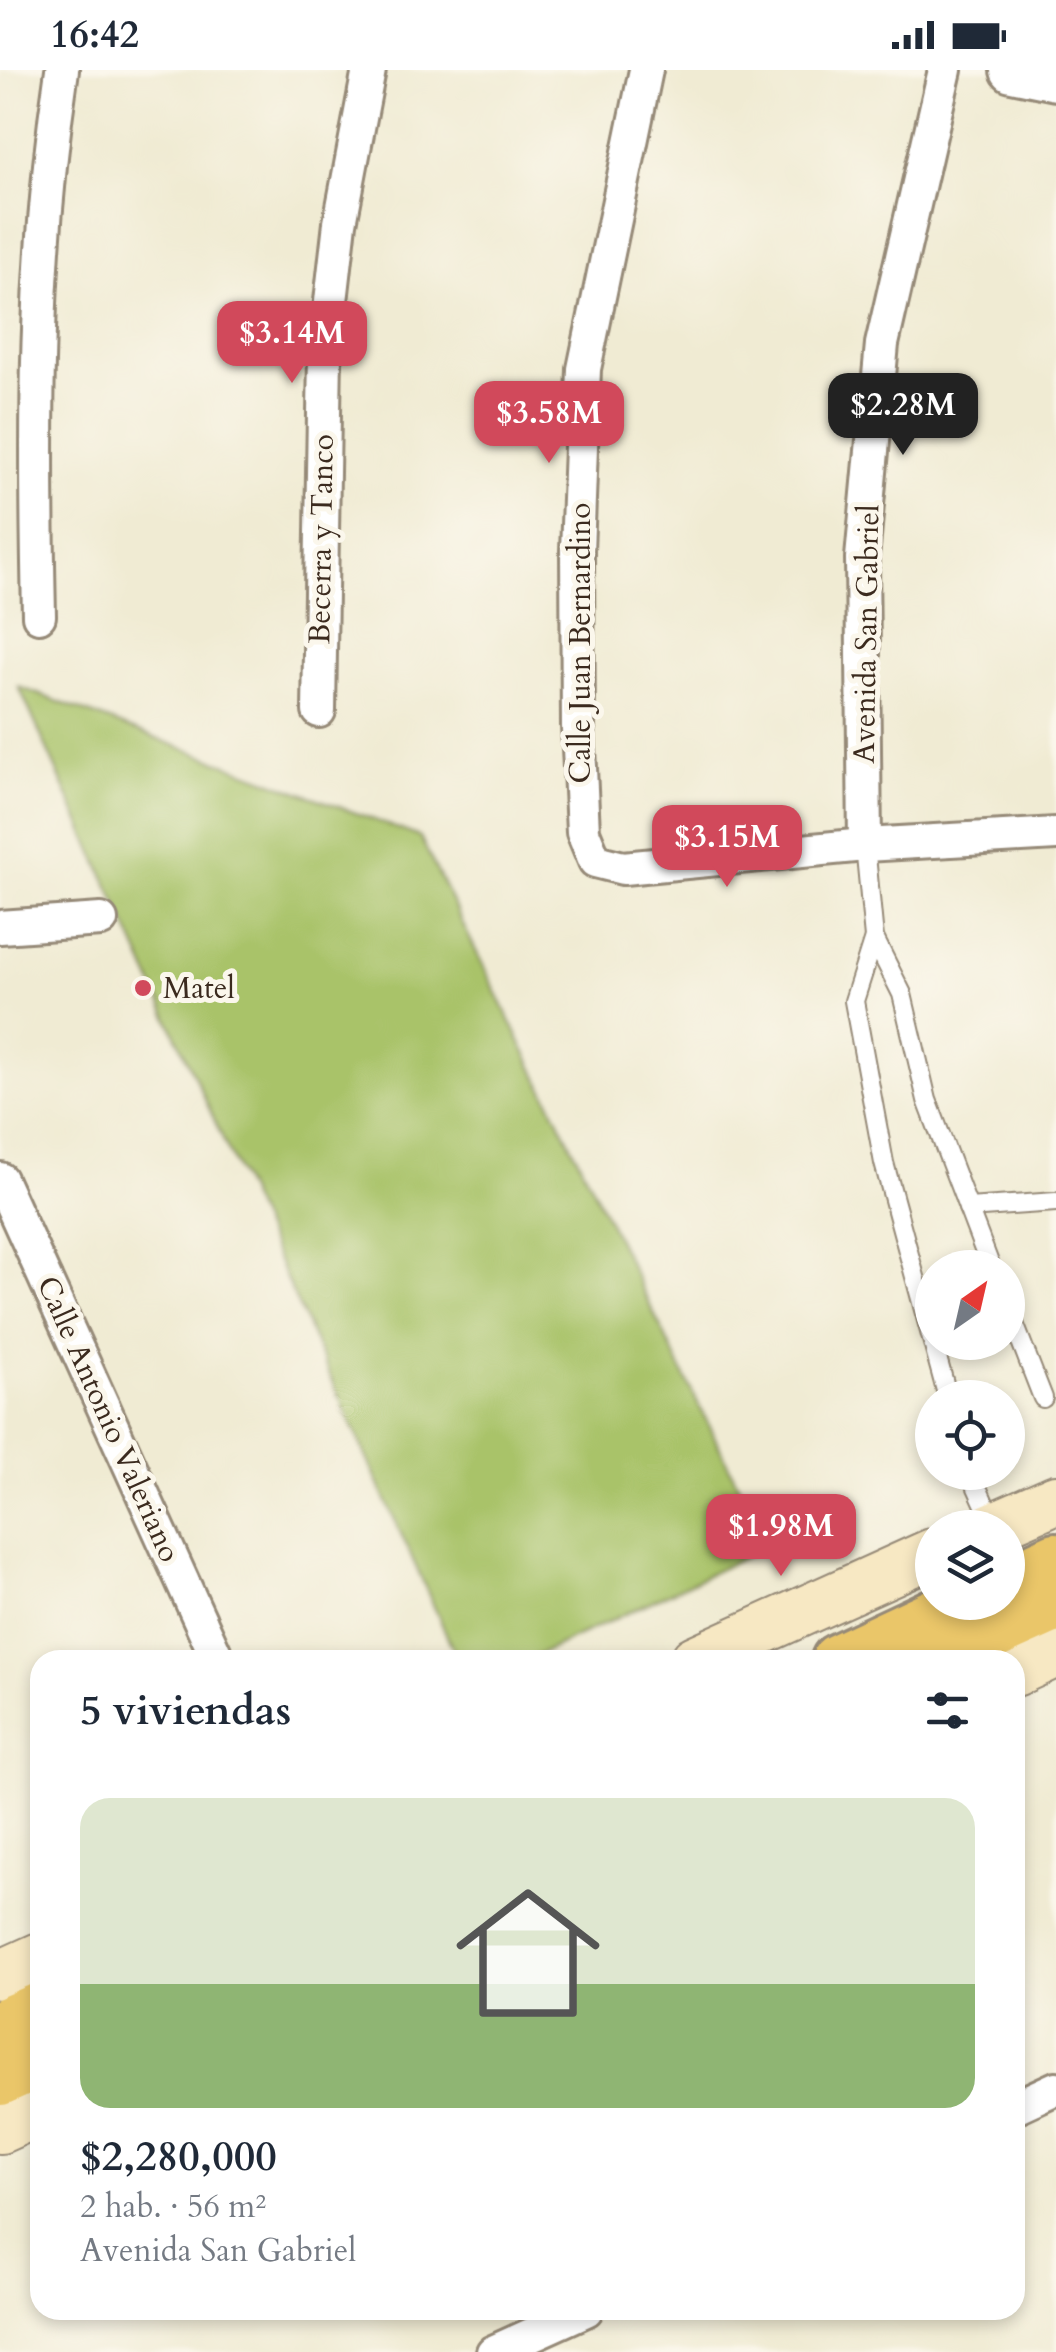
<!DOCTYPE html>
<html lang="es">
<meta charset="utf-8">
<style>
body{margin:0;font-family:Cardo,serif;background:#f2f2f3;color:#1f2937;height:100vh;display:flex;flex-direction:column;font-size:38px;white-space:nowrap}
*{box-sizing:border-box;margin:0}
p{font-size:32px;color:#747a83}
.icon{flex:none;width:55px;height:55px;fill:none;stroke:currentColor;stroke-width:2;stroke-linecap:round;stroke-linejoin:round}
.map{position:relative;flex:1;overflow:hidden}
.sheet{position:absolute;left:30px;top:1580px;width:995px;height:670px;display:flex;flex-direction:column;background:#fff;border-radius:30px;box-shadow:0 5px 15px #0003}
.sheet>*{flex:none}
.needle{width:65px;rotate:34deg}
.tools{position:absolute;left:915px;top:1180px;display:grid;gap:20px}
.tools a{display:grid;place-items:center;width:110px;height:110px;border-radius:50%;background:#fff;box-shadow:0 5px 15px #0003;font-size:50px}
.price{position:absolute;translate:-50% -85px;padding:0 22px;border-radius:20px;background:#d1495b;color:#fff;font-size:32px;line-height:65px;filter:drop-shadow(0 2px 5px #0008)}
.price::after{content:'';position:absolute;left:50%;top:60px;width:30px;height:22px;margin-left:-15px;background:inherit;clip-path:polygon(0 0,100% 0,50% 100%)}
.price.selected{background:#222;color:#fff}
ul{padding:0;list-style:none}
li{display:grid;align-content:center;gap:20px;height:530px;padding:0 50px}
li+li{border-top:2px solid #e0e1e3}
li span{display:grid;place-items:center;height:310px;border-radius:30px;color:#555}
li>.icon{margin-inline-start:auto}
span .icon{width:180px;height:180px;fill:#fffc;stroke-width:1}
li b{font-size:42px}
h2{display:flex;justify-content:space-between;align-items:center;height:120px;padding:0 50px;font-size:42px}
.status{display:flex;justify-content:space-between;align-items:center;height:70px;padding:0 50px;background:#fff;direction:ltr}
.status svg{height:28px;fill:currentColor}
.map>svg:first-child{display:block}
.green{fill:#a9c369;stroke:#727644;stroke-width:2.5}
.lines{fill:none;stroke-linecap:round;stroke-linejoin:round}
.service-casing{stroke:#968a78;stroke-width:22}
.minor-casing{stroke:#968a78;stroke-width:38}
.tertiary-casing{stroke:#968a78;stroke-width:48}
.secondary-casing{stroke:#968a78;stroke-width:52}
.primary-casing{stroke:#968a78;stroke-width:58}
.service{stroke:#fff;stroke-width:18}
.minor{stroke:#fff;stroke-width:32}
.tertiary{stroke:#fff;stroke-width:42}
.secondary{stroke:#f7e8c3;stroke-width:48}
.primary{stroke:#eac669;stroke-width:52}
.poi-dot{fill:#d1495b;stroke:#fbf7ec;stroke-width:4}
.labels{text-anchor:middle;stroke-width:10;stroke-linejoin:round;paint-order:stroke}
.street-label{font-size:30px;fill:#3b2a1e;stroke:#fbf7ec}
.poi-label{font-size:30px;fill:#3b2a1e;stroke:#fbf7ec;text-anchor:start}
</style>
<div class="status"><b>16:42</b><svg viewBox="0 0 49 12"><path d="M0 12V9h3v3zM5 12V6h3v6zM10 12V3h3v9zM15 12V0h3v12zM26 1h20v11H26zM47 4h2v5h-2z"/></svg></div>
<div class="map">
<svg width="1056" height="2282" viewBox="0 0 1056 2282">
<rect width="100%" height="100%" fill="#fbf7ec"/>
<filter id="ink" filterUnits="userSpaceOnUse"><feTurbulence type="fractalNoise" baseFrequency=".01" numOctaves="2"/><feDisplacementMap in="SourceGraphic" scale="20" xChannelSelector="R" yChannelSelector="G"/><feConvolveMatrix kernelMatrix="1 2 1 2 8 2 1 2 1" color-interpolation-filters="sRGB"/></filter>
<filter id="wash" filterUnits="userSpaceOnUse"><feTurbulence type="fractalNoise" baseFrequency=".0048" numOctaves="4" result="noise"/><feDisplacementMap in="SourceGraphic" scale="40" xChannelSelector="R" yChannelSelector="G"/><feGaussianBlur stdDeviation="2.25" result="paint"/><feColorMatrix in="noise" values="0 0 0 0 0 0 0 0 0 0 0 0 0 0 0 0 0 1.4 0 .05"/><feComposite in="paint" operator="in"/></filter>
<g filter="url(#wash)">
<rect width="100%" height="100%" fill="#f0ebd3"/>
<path class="green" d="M19 617 420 767 768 1476 528 1590H458Z"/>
</g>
<g filter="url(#ink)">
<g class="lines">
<g class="service-casing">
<g id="service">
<path d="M865 775 874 868 902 924 927 1030 991 1198"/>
<path d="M874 868 854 931 884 1093 948 1328"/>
<path d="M968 1138 1056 1132"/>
<path d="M1008 1238 1043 1328"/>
<path d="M970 1402 994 1455"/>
</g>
</g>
<g class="minor-casing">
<g id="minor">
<path d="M646 0 584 299 577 481 578 656 583 762 595 791 623 798 865 775 1056 764"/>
<path d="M39 546C35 359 34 186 62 0"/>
<path d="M319 641 325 284 340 153 369 0"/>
<path d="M865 775 862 488 882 274 945 0"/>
<path d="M0 857 101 850"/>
<path d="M0 1109 218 1590"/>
<path d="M1015 2037 1056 2018"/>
<path d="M493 2282 586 2240"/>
</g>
</g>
<g class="tertiary-casing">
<path id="tertiary" d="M1012 0 1056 9"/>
</g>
<g class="secondary-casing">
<g id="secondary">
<path d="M990 1458 1056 1429"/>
<path d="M695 1590 932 1483"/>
<path d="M1015 1602 1056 1583"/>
<path d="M0 1905 40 1887"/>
<path d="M0 2059 40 2041"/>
</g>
</g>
<g class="primary-casing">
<g id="primary">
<path d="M1008 1511 1056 1489"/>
<path d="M838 1590 962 1532"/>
<path d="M934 1590 1056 1535"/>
<path d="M0 1956 40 1939"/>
<path d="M0 2009 40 1991"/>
</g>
</g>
<use href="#service" class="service"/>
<use href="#minor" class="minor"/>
<use href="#tertiary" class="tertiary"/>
<use href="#secondary" class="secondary"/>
<use href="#primary" class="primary"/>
</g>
</g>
<circle class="poi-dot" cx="143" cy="918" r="10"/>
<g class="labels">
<g class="street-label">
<text transform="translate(321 469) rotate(-89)" y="10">Becerra y Tanco</text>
<text transform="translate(866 564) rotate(-89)" y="10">Avenida San Gabriel</text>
<text transform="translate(580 573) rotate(-90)" y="10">Calle Juan Bernardino</text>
<text transform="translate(109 1349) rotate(66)" y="10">Calle Antonio Valeriano</text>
</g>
<g class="poi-label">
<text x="163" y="928">Matel</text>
</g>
</g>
</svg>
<div class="tools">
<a><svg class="needle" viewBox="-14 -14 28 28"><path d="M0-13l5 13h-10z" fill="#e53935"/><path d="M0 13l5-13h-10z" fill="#747a83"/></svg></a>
<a><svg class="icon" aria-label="locate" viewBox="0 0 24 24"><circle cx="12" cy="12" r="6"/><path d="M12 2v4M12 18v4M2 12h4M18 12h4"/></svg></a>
<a><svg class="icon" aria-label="layers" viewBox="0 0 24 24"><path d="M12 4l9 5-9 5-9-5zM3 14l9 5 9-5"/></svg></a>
</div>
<b class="price" style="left:292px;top:316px">$3.14M</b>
<b class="price selected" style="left:903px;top:388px">$2.28M</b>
<b class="price" style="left:549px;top:396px">$3.58M</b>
<b class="price" style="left:727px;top:820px">$3.15M</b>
<b class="price" style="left:781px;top:1509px">$1.98M</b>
<section class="sheet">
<h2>5 viviendas<svg class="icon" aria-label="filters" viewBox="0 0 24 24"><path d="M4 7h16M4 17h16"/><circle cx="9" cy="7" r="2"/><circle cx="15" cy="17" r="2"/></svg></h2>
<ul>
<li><span style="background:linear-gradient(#dfe7d0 60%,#8fb573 0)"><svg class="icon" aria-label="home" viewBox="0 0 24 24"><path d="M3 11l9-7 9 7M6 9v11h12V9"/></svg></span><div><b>$2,280,000</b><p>2 hab. · 56 m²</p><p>Avenida San Gabriel</p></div></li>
</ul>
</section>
</div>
